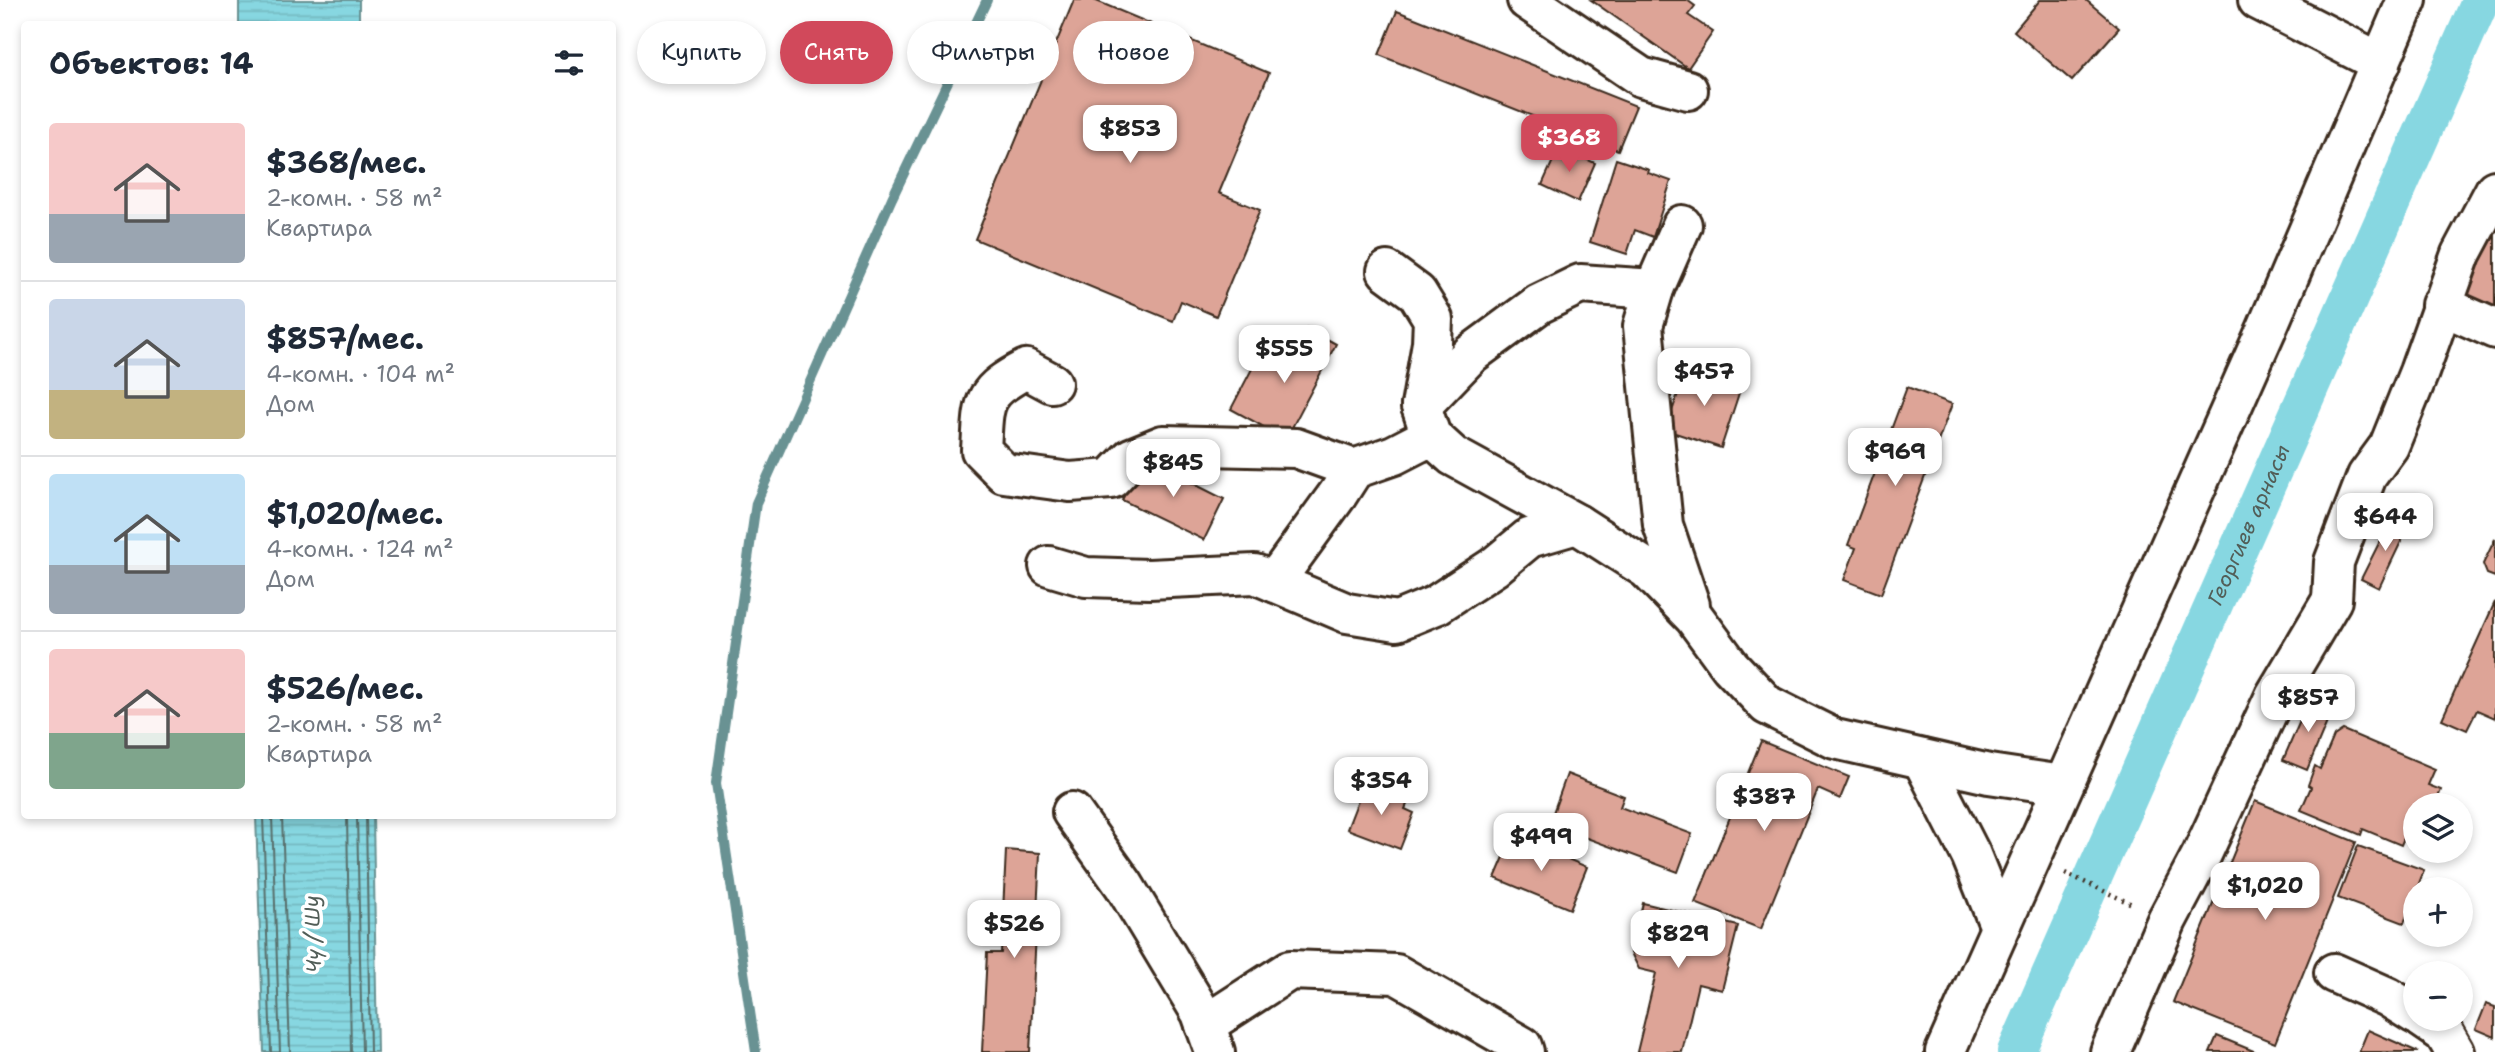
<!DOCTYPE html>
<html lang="ru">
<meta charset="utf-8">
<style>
body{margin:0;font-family:"Shantell Sans",sans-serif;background:#f6f6f7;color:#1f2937;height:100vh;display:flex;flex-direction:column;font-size:26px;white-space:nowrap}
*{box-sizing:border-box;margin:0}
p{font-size:23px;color:#747a83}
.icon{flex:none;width:38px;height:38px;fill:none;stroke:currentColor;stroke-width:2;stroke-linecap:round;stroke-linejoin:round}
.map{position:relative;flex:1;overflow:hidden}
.details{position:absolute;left:21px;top:21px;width:595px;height:798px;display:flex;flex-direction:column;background:#fff;border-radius:7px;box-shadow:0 4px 10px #0003}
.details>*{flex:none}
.top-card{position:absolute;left:637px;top:21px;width:665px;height:63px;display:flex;gap:14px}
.tools{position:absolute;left:2403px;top:793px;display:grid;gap:14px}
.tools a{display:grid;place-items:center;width:70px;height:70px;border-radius:50%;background:#fff;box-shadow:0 4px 10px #0003;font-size:35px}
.price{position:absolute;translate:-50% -60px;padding:0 16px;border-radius:14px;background:#fff;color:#222;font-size:23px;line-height:46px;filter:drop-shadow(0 2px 4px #0008)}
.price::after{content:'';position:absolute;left:50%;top:42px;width:21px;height:16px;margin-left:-10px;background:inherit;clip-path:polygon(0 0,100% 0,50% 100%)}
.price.on{background:#d1495b;color:#fff}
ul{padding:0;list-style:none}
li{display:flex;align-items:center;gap:21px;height:175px;padding:0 28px}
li+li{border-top:2px solid #e0e1e3}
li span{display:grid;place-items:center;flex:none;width:196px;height:140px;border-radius:7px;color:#555}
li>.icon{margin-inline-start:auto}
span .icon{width:84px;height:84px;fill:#fffc;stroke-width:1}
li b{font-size:30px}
h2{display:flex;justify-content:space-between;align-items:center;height:84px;padding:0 28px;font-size:30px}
.pill{padding:0 24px;border-radius:32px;background:#fff;box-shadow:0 4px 10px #0003;font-size:24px;line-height:63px}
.pill.on{background:#d1495b;color:#fff}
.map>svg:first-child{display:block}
.water{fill:url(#water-rules);stroke:#699293;stroke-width:2}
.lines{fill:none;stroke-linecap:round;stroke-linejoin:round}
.shore{stroke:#596f6c;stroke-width:2}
.stream{stroke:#699293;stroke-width:10}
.canal{stroke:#87d7e1;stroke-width:38}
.building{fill:#dda497;stroke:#3b2a1e;stroke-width:2}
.minor-casing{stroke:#3b2a1e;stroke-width:44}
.path{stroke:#3b2a1e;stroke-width:4.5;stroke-dasharray:2 5;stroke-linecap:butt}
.minor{stroke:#fff;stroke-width:38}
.labels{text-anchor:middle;stroke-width:7;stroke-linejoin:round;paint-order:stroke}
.water-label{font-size:21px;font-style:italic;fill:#525e58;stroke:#fff}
</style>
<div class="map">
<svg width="2495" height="1052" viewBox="0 0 2495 1052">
<defs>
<pattern id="water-rules" width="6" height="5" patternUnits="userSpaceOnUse" patternTransform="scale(1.75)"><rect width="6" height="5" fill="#87d7e1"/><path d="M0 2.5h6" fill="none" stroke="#75b9c1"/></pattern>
</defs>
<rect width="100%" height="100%" fill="#fff"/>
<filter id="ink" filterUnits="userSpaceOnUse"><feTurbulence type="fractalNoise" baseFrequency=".0143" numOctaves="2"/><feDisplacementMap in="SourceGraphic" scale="14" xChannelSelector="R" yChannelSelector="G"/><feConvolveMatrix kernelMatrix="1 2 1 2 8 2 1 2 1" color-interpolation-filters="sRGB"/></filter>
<g filter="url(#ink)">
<g class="water">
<rect x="239" y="0" width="120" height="24"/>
<path d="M256 816H373L377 1052H264Z"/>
</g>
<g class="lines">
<g class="shore">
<path d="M263 816 271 1052"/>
<path d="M272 816 280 1052"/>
<path d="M282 816 290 1052"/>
<path d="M347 816 351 1052"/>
<path d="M357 816 362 1052"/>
<path d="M366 816 370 1052"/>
</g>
<path class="stream" d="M756 1052 716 783 756 503 892 198 987 0"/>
<path class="canal" id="s1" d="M2016 1052 2481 0"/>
</g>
<g class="building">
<path d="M1074 0H1094L1269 73 1219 193 1260 210 1216 316 1181 301 1173 321 975 239Z"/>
<path d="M1591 0H1687L1695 6 1688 15 1713 32 1688 68Z"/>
<path d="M2040 0H2086L2119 28 2072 81 2014 31Z"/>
<path d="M1397 11 1636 106 1618 150 1379 55Z"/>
<path d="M1559 147 1595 163 1578 202 1542 185Z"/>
<path d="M1616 159 1649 170 1648 173 1671 181 1653 237 1635 230 1627 254 1590 242Z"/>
<path d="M2495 219V315L2465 302 2463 291Z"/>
<path d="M1307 328 1336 344 1286 439 1231 409 1256 361 1269 368 1277 352 1291 360Z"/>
<path d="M1686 369 1741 387 1721 448 1666 430Z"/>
<path d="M1907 387 1952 404 1881 594 1844 580 1856 548 1848 545Z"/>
<path d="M1143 458 1224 499 1204 540 1122 500Z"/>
<path d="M2392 517 2409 525 2379 588 2361 579Z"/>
<path d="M2495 539V577L2487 574 2483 564Z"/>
<path d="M2495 602V718L2477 710 2467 730 2442 719Z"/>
<path d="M2310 698 2333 708 2307 770 2283 760Z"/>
<path d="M2343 730 2435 769 2428 785 2441 790 2435 805H2415V812L2401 845 2363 829 2361 835 2301 810 2311 787 2308 785 2315 766 2320 769 2334 736Z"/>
<path d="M1761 741 1849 777 1840 799 1818 789 1761 929 1695 903Z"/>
<path d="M1567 774 1624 796 1620 807 1692 834 1678 872 1549 824Z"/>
<path d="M1364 785 1408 802 1405 809 1414 813 1400 849 1347 829Z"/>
<path d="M2255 801 2356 842 2275 1043 2173 1002Z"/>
<path d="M1513 836 1587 867 1570 909 1495 878Z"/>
<path d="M2358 846 2424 870 2404 923 2338 898Z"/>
<path d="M1006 850 1040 853 1030 1052H982L987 953H1001Z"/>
<path d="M1643 903 1738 926 1722 990 1698 984 1682 1052H1637L1656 973 1639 969 1631 953Z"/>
<path d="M2486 1004 2495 1007V1037L2476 1029Z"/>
<path d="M2368 1030 2418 1052H2359Z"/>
<path d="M2217 1036 2256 1052H2210Z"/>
</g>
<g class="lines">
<g class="minor-casing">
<g id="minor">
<path d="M1527 0 1641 77 1688 90"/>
<path d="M2258 0 2381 63"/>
<path d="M1682 225 1654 289 1643 326 1663 525 1690 605"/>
<path d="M1387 271 1417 293 1433 319 1432 343 1421 406 1431 436 1453 456 1577 524 1647 569 1694 617 1730 666 1767 705 1835 739 1989 774 2063 785"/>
<path d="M2441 305 2495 329"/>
<path d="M1052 383 1026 369C980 393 984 402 981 450L1004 473 1070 482 1111 479 1131 458 1163 445 1296 448 1354 469"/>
<path d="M1421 406 1471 354 1539 304 1580 284 1654 289"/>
<path d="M1049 566 1086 577 1149 579 1255 574 1347 613 1397 621 1436 605 1494 567 1529 538 1577 524"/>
<path d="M1274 582 1338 494 1354 469 1394 455 1431 436"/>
<path d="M1922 759 1971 855 2000 927"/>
<path d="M1072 812 1124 885 1201 1013 1215 1052"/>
<path d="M2334 973 2388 997 2415 1014"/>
<path d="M2422 1018 2444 1033 2455 1052"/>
<path d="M1205 1025 1290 970 1396 974 1522 1046 1524 1052"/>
<path d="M1945 1052 2267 328 2407 0"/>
<path d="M2110 1052 2167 920 2202 854 2275 696 2332 600 2334 562 2367 476 2389 446 2419 372 2461 254 2495 190"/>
</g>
</g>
<path class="path" d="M2065 873 2134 905"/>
<use href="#minor" class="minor"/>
</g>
</g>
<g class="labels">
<g class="water-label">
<text dy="7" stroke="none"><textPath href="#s1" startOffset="576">Георгиев арнасы</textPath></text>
<text transform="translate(313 934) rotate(-92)" y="7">Чү / Шу</text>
</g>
</g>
</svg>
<div class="tools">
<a><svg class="icon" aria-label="layers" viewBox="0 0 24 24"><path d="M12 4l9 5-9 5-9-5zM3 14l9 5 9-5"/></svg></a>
<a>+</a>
<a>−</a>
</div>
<b class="price" style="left:1130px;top:165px">$853</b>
<b class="price on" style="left:1569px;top:174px">$368</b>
<b class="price" style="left:1284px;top:385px">$555</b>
<b class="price" style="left:1704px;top:408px">$457</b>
<b class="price" style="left:1895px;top:488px">$969</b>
<b class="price" style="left:1173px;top:499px">$845</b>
<b class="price" style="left:2385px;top:553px">$644</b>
<b class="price" style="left:2308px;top:734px">$857</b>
<b class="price" style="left:1381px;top:817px">$354</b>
<b class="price" style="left:1764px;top:833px">$387</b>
<b class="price" style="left:1541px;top:873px">$499</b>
<b class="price" style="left:2265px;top:922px">$1,020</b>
<b class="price" style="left:1014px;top:960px">$526</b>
<b class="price" style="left:1678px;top:970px">$829</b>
<div class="top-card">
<a class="pill">Купить</a>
<a class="pill on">Снять</a>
<a class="pill">Фильтры</a>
<a class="pill">Новое</a>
</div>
<section class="details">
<h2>Объектов: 14<svg class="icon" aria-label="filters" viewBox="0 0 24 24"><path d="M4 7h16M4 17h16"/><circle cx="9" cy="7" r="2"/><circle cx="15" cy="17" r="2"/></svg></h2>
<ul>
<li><span style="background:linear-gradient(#f6c9c9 65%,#9aa5b1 0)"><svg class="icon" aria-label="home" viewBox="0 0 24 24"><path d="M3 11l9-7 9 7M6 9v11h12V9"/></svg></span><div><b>$368/мес.</b><p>2-комн. · 58 m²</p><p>Квартира</p></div></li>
<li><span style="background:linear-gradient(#c9d6e8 65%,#c2b280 0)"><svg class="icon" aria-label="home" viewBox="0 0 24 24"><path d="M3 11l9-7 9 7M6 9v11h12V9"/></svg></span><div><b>$857/мес.</b><p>4-комн. · 104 m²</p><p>Дом</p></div></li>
<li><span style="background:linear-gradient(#bfe0f5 65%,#9aa5b1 0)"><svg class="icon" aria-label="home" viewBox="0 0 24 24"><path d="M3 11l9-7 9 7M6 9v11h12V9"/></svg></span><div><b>$1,020/мес.</b><p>4-комн. · 124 m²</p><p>Дом</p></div></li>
<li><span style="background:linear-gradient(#f6c9c9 60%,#7fa58c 0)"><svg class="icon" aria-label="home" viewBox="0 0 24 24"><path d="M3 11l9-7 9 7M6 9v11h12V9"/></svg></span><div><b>$526/мес.</b><p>2-комн. · 58 m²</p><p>Квартира</p></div></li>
</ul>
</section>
</div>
